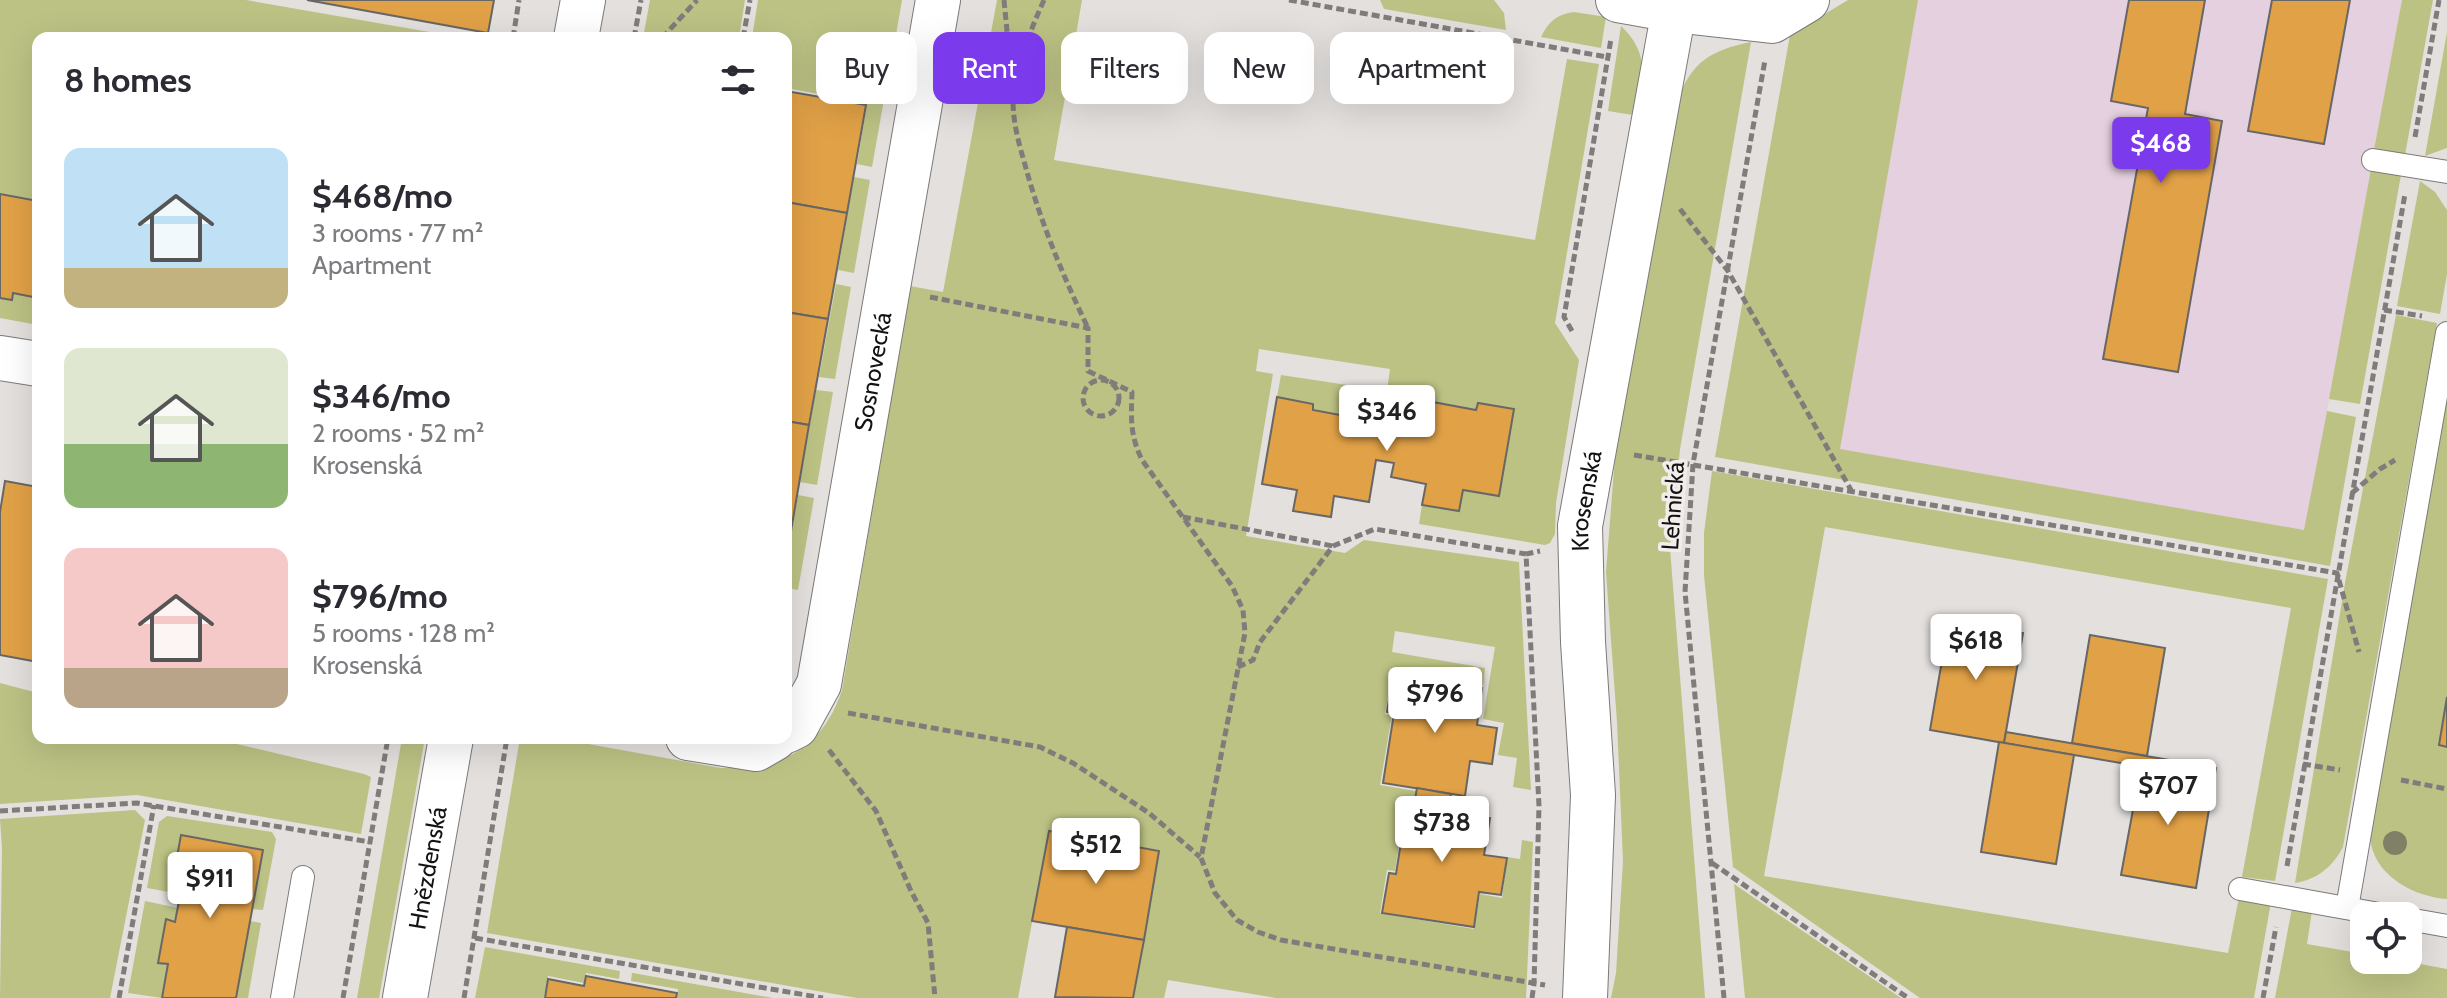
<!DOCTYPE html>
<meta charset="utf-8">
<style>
body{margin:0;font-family:Cabin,sans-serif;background:#f7f7f7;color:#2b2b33;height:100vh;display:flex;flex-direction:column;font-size:30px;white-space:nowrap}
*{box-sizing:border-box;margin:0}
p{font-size:26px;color:#7c7c81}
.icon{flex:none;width:44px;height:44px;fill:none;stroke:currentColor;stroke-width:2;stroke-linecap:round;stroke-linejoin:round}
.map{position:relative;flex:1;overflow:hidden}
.side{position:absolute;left:32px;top:32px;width:760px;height:712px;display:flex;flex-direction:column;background:#fff;border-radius:16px;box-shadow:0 8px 32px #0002}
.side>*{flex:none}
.guide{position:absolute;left:816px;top:32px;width:760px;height:72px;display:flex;gap:16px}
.fabs{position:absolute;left:2350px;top:902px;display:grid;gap:16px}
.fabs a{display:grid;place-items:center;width:72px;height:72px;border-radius:16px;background:#fff;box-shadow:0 8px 32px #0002;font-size:40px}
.price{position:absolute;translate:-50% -68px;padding:0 18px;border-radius:8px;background:#fff;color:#222;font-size:26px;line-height:52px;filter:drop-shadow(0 2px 4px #0008)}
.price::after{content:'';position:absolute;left:50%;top:48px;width:24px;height:18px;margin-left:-12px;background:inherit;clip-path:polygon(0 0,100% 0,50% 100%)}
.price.selected{background:#7c3aed;color:#fff}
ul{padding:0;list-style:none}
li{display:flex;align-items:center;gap:24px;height:200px;padding:0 32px}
li span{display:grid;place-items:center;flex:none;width:224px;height:160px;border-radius:16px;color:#555}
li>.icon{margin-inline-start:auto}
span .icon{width:96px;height:96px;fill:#fffc;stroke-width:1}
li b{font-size:34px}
h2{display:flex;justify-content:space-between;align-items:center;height:96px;padding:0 32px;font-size:34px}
.chip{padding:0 28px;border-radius:16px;background:#fff;box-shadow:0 8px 32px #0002;font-size:28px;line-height:72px}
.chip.selected{background:#7c3aed;color:#fff}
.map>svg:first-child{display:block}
.education{fill:#e4d0de}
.green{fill:#bcc284}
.building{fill:#e1a147;stroke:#696765;stroke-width:2}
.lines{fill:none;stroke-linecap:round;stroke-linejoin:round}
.service-casing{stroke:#7c7a78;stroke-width:24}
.minor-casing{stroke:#7c7a78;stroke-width:46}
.path{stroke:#7f7d7b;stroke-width:5;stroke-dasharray:8 4;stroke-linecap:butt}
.service{stroke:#fff;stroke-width:22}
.minor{stroke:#fff;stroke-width:44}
.tree{fill:#808066}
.labels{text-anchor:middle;stroke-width:7;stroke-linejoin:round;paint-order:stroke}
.street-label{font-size:24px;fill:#131211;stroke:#f0edeb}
</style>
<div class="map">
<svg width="2447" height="998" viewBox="0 0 2447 998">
<rect width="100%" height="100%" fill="#e3e0de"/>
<path class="education" d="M1918 0H2402L2305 531 1839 449Z"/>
<g class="green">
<path d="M0 0H246L464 38H38V201L0 194Z"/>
<path d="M650 0H745L739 38H643Z"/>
<path d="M758 0H902L890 70 865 66 866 58 846 55 842 79 862 82 863 73 888 77 872 167 857 164 867 103 786 88V38H752Z"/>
<path d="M997 0H1082L1054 160 1535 240 1567 59 1599 64 1555 323 1579 360 1556 503 1555 534 1550 543 1545 545 1419 524 1422 505 1459 511 1463 490 1499 496 1514 409 1478 403 1476 410 1406 397 1399 433 1382 429V422L1313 410V404L1277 397 1281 375 1387 391 1390 369 1259 349 1256 371 1273 374 1246 536 1345 553 1364 540 1519 562 1531 790 1513 787 1517 758 1498 755 1504 723 1483 719 1495 647 1395 631 1392 652 1485 668 1483 685 1392 671 1385 714 1392 715 1380 785 1416 791 1413 802 1406 801 1395 871 1387 870 1380 913 1474 929 1480 894 1502 898 1507 857 1520 859 1522 840 1533 842 1526 998H1276L1168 980 1164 998H1133L1159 851 1049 831 1018 998H857L487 933 520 738H555L721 768C781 770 823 748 842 690L910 286 943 292Z"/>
<path d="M1380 0H1494L1504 13 1506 30 1384 9Z"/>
<path d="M1848 0H1918L1840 449 2304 530 2327 411 2356 417 2330 566 1715 457 1790 35Z"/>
<path d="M2402 0H2433L2405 155 2374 150Z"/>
<path d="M1574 12 1606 17 1601 48 1541 37C1548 22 1557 14 1574 12Z"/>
<path d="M1621 26C1651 54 1642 80 1639 116L1608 111Z"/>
<path d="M2447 32V148L2425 156Z"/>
<path d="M1751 42 1680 449 1670 548 1705 998H1611L1616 973 1623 861 1617 722 1606 572 1615 457 1677 102C1691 62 1711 50 1751 42Z"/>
<path d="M2371 169 2401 175 2360 404 2329 399Z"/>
<path d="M854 177 870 180 854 273 838 270Z"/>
<path d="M2420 181 2435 192 2447 210V274L2440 314 2397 306Z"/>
<path d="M836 284 851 287 835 379 819 377Z"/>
<path d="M13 293 38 298V325L0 318V298L12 300Z"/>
<path d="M2396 315 2437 323 2343 847C2332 867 2318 879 2295 883L2345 583Z"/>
<path d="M816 390 833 392 817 485 800 482Z"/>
<path d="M2447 395V697L2439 745 2447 747V899C2416 897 2378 878 2371 844 2370 838 2371 831 2371 825Z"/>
<path d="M1712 471 2328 579 2275 881 2242 877 2291 608 1825 527 1764 876 2228 953 2239 897 2271 902 2254 998H1920L1733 867 1704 575V533Z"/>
<path d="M798 495 814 498 798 590 786 588V564Z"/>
<path d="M0 683 38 693V738H211L364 774 371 777 361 834 137 795 0 804Z"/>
<path d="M402 738H425L379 998H357Z"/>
<path d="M135 810 145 820 110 998H0L2 848 0 819Z"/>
<path d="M167 816 272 832 276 839 263 910 252 909 262 850 181 835 187 859 180 894 147 888 159 822Z"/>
<path d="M1734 884 1901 998H1745Z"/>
<path d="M145 901 178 908 175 922 167 920 159 963 168 964 162 998 128 993Z"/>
<path d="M2292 908 2312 911 2307 944 2364 954V960H2399L2447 969V998H2275Z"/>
<path d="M250 921 261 923 248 998H236Z"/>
<path d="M485 947 620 971 619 979 586 973 584 983 548 976 544 998H475Z"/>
<path d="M632 973H633L773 998H677L678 989 631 981Z"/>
</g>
<g class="building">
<path d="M307 0H494L488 33Z"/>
<path d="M2129 0H2205L2185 114 2222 121 2178 372 2103 359 2148 108 2111 101Z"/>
<path d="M2272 0H2350L2324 144 2248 131Z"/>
<path d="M786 91 866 105 847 213 786 202Z"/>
<path d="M0 194 38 201V298L13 293 12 300 0 298Z"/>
<path d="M786 202 847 213 828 319 786 312Z"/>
<path d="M786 312 828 319 809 425 786 421Z"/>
<path d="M1277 397 1313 404V410L1383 423 1382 429 1399 433 1406 397 1476 410 1478 403 1514 409 1499 496 1463 490 1459 511 1422 505 1426 484 1391 477 1394 463 1376 460 1369 502 1334 496 1331 517 1293 511 1297 490 1262 484Z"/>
<path d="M786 421 809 425 791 531 786 530Z"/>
<path d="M5 481 38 487V662L0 655V512Z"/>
<path d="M1949 620 2023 633 2004 743 1930 730Z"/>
<path d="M2090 635 2165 648 2147 756 2072 743Z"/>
<path d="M1393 674 1482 688 1477 725 1497 728 1492 764 1470 761 1465 796 1383 783 1394 713 1387 712Z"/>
<path d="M2447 697V747L2439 745Z"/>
<path d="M2006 732 2216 768 2214 779 2004 743Z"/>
<path d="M1999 742 2074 755 2056 864 1981 852Z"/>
<path d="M2141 766 2214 779 2196 888 2121 875Z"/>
<path d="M1417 788 1451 794 1448 812 1490 818 1484 855 1507 858 1501 895 1479 892 1474 927 1382 913 1389 873 1396 874 1407 804 1414 805Z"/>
<path d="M1049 831 1159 851 1144 940 1032 921Z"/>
<path d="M181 835 263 850 236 998H162L168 964 158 963 166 919 175 922 187 859 177 857Z"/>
<path d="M1067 927 1144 940 1133 998 1055 997Z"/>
<path d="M586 976 677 993 676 998H545L548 979 584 986Z"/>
</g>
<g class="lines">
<g class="service-casing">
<g id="service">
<path d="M2373 160 2447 172"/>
<path d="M2240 889 2390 916"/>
<path d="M2347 908 2447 333"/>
<path d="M2408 919 2447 926"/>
<path d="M282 998 303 877"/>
</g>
</g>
<g class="minor-casing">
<g id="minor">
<path d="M1618 0 1674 10 1772 21 1807 0"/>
<path d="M576 38 583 0"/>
<path d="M0 358 38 364"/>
<path id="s1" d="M786 731 796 726 819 684 938 0"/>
<path d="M688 738 756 749 775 738"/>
<path id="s2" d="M405 998 451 738"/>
<path id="s3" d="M1585 998 1593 795 1583 642 1580 526 1674 10"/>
</g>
</g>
<g class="path">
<path d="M1004 0 1013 93"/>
<path d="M1044 0C1031 29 1015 68 1013 100 1013 121 1018 141 1024 161 1039 218 1062 274 1088 328"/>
<path d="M1289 0 1607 57"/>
<path d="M513 38 519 0"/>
<path d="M634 38 641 0"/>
<path d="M662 38 697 0"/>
<path d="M743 38 750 0"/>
<path d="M2415 137 2439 0"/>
<path d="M1680 209 1728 271 1851 490"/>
<path d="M930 297 1088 328V371L1132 392C1131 420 1130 435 1142 460L1232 586 1243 610 1245 633 1201 858 1215 893 1237 920 1258 932 1281 940 1545 985"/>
<path d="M2384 310 2422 316"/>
<path d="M1572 331 1564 317 1611 39"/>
<circle cx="1101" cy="398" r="18"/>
<path d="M1634 455 2337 573 2359 652"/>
<path d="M2352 493 2380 469 2395 460"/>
<path d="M1183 517 1333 546"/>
<path d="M1238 667 1253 660 1260 642 1333 546 1375 529 1526 554"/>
<path d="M848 713 1040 747 1073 763 1149 813 1200 857"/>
<path d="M829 750 876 811 911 891 928 923 935 998"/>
<path d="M2303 764 2340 770"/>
<path d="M2401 780 2447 789"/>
<path d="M0 811 137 803 370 842"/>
<path d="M1712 863 1908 998"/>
<path d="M2287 866 2405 194"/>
<path d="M475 938 823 998"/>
<path d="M119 998 154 805"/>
<path d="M343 998 388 738"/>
<path d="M464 998 507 738"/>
<path d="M1532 998 1534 984 1539 806 1526 554 1540 551"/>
<path d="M1724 998 1685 592 1693 464 1765 60"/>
<path d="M2263 998 2276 927"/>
</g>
<use href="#service" class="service"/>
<use href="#minor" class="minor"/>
</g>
<circle class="tree" cx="2395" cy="843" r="12"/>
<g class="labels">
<g class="street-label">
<text dy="8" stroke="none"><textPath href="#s1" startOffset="376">Sosnovecká</textPath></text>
<text dy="8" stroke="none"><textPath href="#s3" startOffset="498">Krosenská</textPath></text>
<text transform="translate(1673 506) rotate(-86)" y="8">Lehnická</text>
<text dy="8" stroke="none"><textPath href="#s2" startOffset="132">Hnězdenská</textPath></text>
</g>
</g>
</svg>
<div class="fabs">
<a><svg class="icon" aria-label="locate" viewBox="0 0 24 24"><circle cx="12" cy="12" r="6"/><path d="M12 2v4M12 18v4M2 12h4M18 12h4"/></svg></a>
</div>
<b class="price selected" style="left:2161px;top:185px">$468</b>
<b class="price" style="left:1387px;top:453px">$346</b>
<b class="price" style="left:1976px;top:682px">$618</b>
<b class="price" style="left:1435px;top:735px">$796</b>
<b class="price" style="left:2168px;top:827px">$707</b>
<b class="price" style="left:1442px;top:864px">$738</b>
<b class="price" style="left:1096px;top:886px">$512</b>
<b class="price" style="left:210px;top:920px">$911</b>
<div class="guide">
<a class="chip">Buy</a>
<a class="chip selected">Rent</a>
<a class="chip">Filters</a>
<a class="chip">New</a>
<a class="chip">Apartment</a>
</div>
<section class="side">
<h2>8 homes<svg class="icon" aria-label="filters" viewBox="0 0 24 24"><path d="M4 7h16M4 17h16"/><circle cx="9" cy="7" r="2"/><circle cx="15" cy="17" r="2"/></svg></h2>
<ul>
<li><span style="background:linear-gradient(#bfe0f5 75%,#c2b280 0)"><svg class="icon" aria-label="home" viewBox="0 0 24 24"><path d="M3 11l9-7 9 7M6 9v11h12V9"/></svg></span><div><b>$468/mo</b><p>3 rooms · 77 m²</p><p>Apartment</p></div></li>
<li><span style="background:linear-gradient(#dfe7d0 60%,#8fb573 0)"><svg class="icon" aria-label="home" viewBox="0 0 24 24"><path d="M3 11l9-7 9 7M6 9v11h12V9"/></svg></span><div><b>$346/mo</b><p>2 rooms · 52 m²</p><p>Krosenská</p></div></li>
<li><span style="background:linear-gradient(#f6c9c9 75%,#b9a48a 0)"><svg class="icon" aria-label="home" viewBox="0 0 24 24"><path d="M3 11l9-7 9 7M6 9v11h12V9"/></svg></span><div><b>$796/mo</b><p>5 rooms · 128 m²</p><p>Krosenská</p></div></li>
</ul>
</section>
</div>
